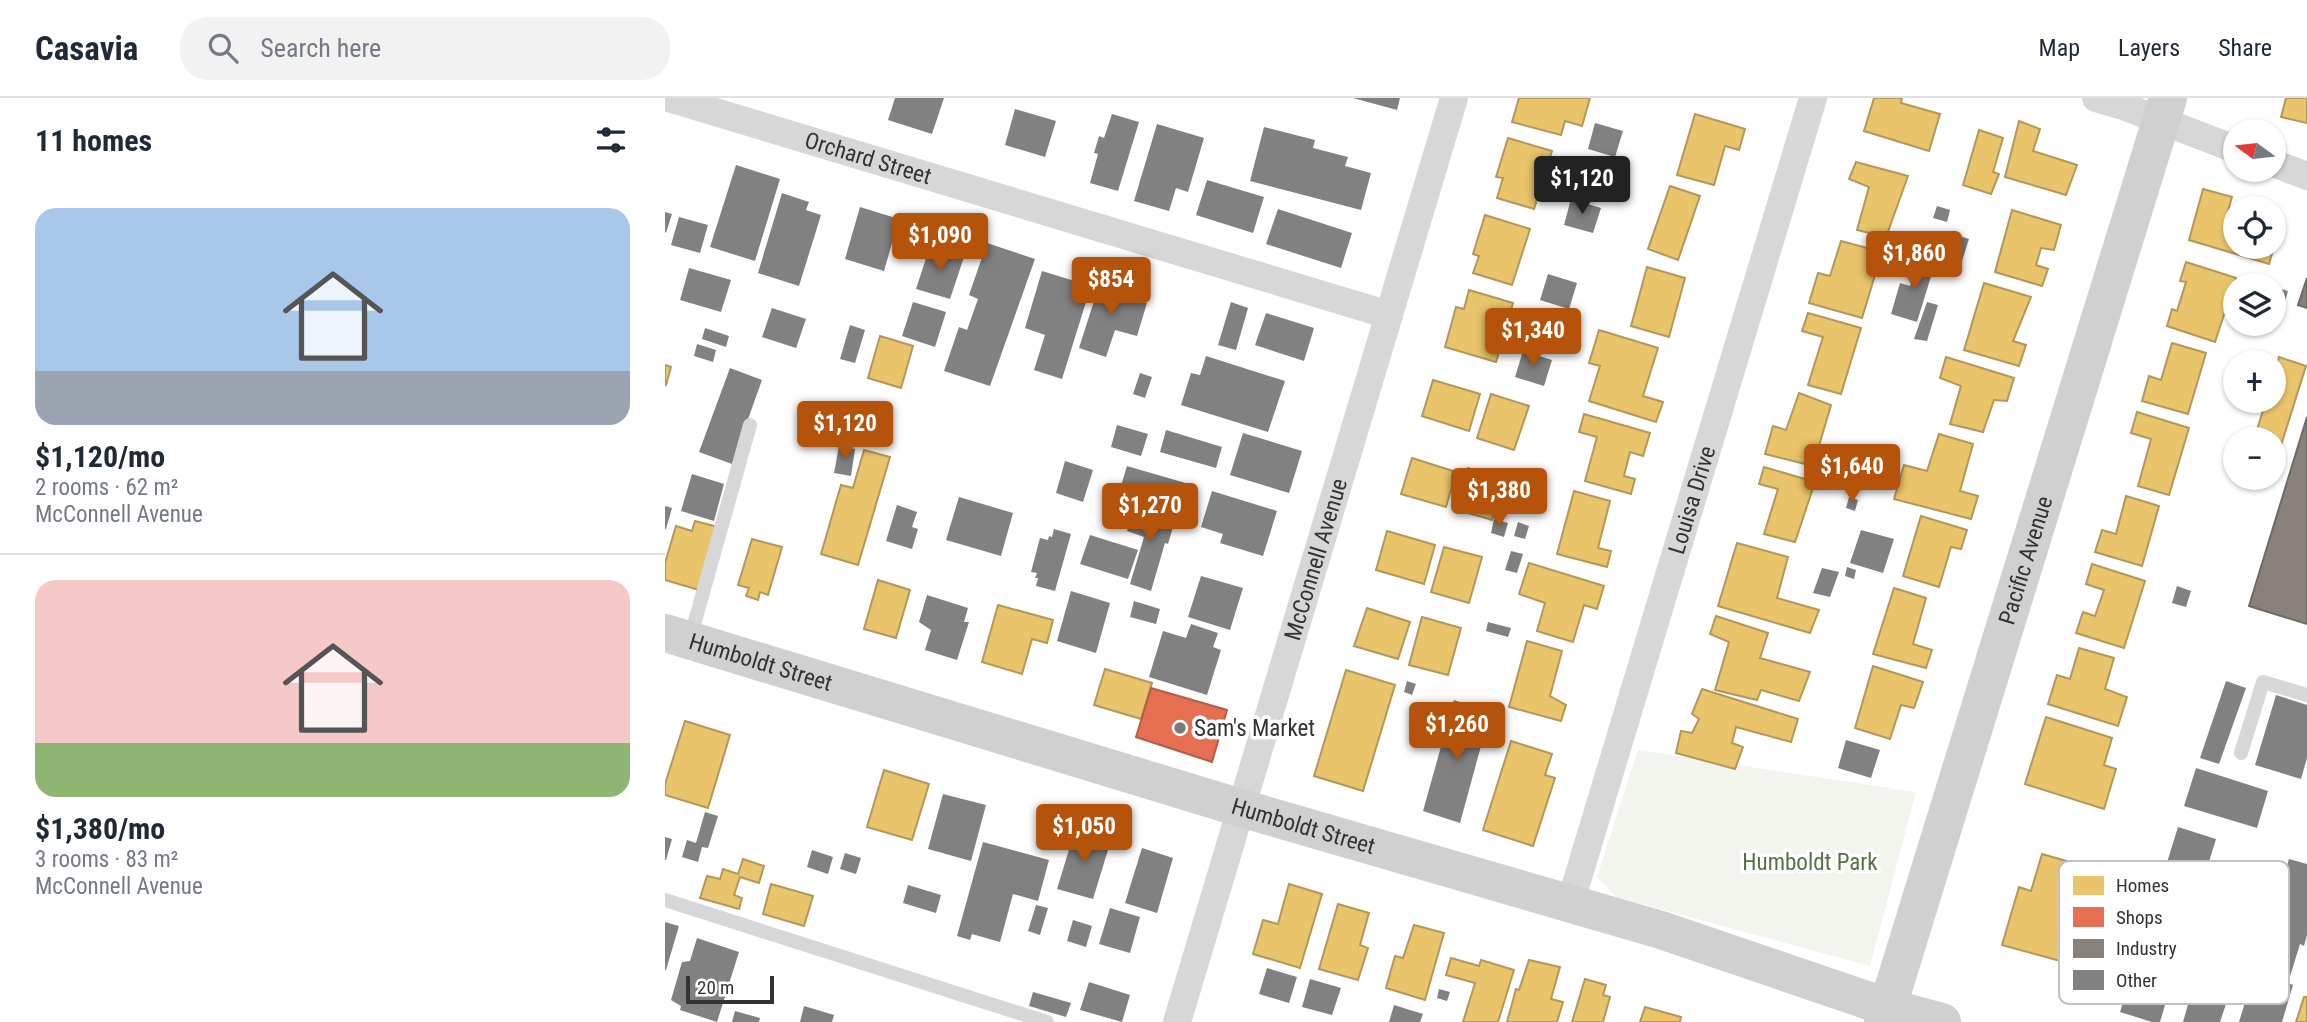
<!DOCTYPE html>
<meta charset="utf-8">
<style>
body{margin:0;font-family:"Roboto Condensed",sans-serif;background:#f2f2f3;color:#1f2937;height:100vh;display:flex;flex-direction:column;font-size:26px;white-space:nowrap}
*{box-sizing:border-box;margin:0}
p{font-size:23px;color:#747a83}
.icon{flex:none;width:38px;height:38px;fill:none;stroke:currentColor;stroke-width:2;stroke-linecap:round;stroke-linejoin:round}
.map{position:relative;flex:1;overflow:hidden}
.details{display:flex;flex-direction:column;background:#fff;width:665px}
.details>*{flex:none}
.needle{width:46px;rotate:285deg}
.fabs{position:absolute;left:1558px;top:21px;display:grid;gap:14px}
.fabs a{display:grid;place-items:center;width:63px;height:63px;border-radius:50%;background:#fff;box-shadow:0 2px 5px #0004;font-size:35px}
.scale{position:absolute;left:21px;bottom:18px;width:88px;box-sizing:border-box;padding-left:7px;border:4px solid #333;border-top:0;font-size:19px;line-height:24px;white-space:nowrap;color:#333;-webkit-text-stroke:5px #fff;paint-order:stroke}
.price{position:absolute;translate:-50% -60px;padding:0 16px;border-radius:7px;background:#b45309;color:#fff;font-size:23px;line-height:46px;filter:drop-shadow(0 2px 4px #0008)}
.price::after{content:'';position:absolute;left:50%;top:42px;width:21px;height:16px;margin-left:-10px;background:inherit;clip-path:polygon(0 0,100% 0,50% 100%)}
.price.active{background:#222;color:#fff}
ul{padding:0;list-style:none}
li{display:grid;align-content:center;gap:14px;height:371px;padding:0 35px}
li+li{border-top:2px solid #e0e1e3}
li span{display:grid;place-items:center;height:217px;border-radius:21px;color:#555}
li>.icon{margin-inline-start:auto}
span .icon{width:126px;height:126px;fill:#fffc;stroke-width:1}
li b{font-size:30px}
h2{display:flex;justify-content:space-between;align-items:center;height:84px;padding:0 35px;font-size:30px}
header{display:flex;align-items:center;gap:42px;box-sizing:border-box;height:98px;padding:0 35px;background:#fff;border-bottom:2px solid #e0e1e3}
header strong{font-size:33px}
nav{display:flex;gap:38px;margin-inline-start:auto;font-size:24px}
.search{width:490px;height:63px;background:#f2f2f3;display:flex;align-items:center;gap:18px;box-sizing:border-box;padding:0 24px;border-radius:28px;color:#747a83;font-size:26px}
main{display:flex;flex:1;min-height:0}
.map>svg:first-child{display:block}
.green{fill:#f1f5ed}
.homes{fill:#e9c46a;stroke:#b2985a;stroke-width:2}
.shops{fill:#e76f51;stroke:#b15d48;stroke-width:2}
.industry{fill:#8a817c;stroke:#706a66;stroke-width:2}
.building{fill:#818181}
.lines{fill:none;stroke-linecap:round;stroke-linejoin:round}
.lane{stroke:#d7d7d7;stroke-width:14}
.street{stroke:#d7d7d7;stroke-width:28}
.secondary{stroke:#d0d0d0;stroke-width:38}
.poi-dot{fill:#7a7a7a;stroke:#fff;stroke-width:2.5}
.labels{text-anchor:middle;stroke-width:7;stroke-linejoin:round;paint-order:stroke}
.street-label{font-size:23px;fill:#333;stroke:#fff}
.poi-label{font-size:23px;fill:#333;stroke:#fff;text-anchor:start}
.park-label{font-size:23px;fill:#56703f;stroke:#fff}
.key{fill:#fff;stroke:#c2c2c2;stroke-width:2}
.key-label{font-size:19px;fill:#333}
</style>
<header>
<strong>Casavia</strong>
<div class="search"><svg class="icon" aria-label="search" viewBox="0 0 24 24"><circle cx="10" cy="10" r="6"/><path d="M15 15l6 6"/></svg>Search here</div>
<nav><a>Map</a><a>Layers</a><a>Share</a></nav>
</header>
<main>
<section class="details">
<h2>11 homes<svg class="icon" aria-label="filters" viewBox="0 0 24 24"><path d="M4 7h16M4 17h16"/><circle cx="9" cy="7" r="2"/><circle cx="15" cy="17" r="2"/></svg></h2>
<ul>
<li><span style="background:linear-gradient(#a9c7e8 75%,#9aa5b1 0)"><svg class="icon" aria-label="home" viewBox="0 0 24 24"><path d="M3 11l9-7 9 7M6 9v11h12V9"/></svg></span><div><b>$1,120/mo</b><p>2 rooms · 62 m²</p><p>McConnell Avenue</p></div></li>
<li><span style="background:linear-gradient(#f6c9c9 75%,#8fb573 0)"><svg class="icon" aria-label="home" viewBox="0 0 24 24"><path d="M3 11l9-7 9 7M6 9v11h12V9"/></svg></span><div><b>$1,380/mo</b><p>3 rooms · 83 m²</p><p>McConnell Avenue</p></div></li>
</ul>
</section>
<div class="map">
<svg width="1642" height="924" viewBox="0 0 1642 924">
<rect width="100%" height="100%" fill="#fff"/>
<path class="green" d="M973 652 1251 694 1205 868 951 799 932 779Z"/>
<g class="homes">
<path d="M854 0H925L917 28 900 23 896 37 847 24Z"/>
<path d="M1209 0H1237L1236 5 1275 16 1264 53 1199 33Z"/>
<path d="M1621 0H1642V25L1616 19Z"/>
<path d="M1030 16 1080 31 1074 52 1060 48 1049 87 1012 77Z"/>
<path d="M1354 23 1375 31 1368 53 1412 67 1401 97 1340 79Z"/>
<path d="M1314 32 1338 40 1328 74 1334 76 1326 96 1298 87Z"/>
<path d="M843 40 887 53 869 111 832 100 838 80 831 79Z"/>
<path d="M1191 64 1243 78 1221 139 1192 132 1204 89 1184 81Z"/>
<path d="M1005 88 1035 98 1013 162 983 151Z"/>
<path d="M1538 91 1567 99 1563 113 1570 115V149H1608V138L1612 139 1604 166 1524 142Z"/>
<path d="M1347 112 1396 127 1389 152 1376 150 1371 167 1383 171 1377 188 1330 174Z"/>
<path d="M820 117 865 131 847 187 808 175 814 158 808 156Z"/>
<path d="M1176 143 1217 154 1197 220 1144 205 1153 175 1165 178Z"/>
<path d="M1521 164 1571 180 1550 244 1502 228 1507 211 1512 213 1521 184 1515 183Z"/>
<path d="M982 169 1020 180 1004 239 966 228Z"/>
<path d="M1319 185 1366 199 1348 243 1361 247 1354 268 1299 252Z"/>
<path d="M804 192 848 205 831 264 780 249 791 209 799 211Z"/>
<path d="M1143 215 1196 230 1176 296 1143 287 1158 239 1137 233Z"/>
<path d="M934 232 993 250 978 298 998 304 991 324 924 303 935 268 924 265Z"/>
<path d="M215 238 248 248 236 290 203 280Z"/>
<path d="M1507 245 1541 255 1523 316 1477 303 1484 278 1496 282Z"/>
<path d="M1281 259 1349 280 1342 303 1329 302 1318 334 1285 326 1296 288 1275 280Z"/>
<path d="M1614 259 1641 268 1612 360 1608 359V341H1589L1601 303H1608V278Z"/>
<path d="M0 267 6 269 1 287H0Z"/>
<path d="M768 282 815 296 804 333 757 318Z"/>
<path d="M1134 295 1166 307 1148 368 1100 356 1108 328 1121 332Z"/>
<path d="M826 296 864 308 849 352 812 340Z"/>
<path d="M1472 314 1524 330 1504 397 1473 388 1486 341 1466 335Z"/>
<path d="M919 316 985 335 978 358 965 354 959 378 970 381 966 396 920 383 932 339 914 334Z"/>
<path d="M1274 336 1308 346 1295 393 1313 398 1306 421 1229 401 1239 367 1262 373Z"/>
<path d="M199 352 225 359 193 467 156 456 176 387 188 390Z"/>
<path d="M747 360 791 374 781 409 736 396Z"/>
<path d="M1099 369 1150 384 1130 444 1099 436 1113 391 1094 386Z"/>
<path d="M803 370 840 382 827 422 790 411Z"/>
<path d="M909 393 945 403 933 450 946 453 942 469 892 456Z"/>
<path d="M1461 398 1494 408 1477 468 1430 454 1437 432 1451 436Z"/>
<path d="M1256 418 1302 432 1296 451 1286 449 1274 489 1238 478Z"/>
<path d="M30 423 53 429 34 492 0 482V465L11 428 27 433Z"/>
<path d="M722 433 770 447 759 486 711 472Z"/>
<path d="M87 441 117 449 103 497 95 494 93 502 81 498 84 490 73 487Z"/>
<path d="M1072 445 1123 459 1112 500 1154 512 1145 535 1053 508Z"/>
<path d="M779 449 817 459 804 505 766 494Z"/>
<path d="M864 465 939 488 932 511 919 507 908 544 872 533 880 505 854 496Z"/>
<path d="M1427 466 1480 483 1459 550 1411 535 1418 514 1430 518 1439 492 1421 486Z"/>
<path d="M213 482 245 492 231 540 199 531Z"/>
<path d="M1229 490 1261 500 1248 546 1267 552 1261 570 1208 556Z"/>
<path d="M333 507 388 522 382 545 367 541 357 576 317 564Z"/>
<path d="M702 510 745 524 733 561 689 548Z"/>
<path d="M1051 518 1103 535 1095 560 1145 574 1134 603 1096 592 1092 602 1050 592 1064 544 1045 536Z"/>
<path d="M757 519 796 530 783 577 744 567Z"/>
<path d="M862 543 897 553 885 598 901 607 896 623 844 609Z"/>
<path d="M1414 550 1449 560 1440 591 1462 599 1453 628 1383 606 1392 577 1405 581Z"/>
<path d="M1208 568 1258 584 1249 610 1236 607 1225 641 1190 630Z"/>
<path d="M440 571 487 585 476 621 429 607Z"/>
<path d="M681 572 730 587 698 693 649 678Z"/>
<path d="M1037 591 1133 621 1126 644 1071 629 1067 645 1078 649 1070 671 1011 655 1016 633 1027 635 1034 621 1027 616Z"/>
<path d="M1381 619 1447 640 1439 667 1451 671 1439 711 1360 686Z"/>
<path d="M20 623 65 637 43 710 0 697V686Z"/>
<path d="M846 643 887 656 880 677 890 680 868 748 818 732Z"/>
<path d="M219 672 264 686 247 742 202 729Z"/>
<path d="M1377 756 1426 770 1399 864 1337 847 1354 789 1366 793Z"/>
<path d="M78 761 99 768 94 785 75 779 69 797 77 800 74 811 35 800 42 778 55 781 58 771 73 776Z"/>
<path d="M106 786 148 798 139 828 98 816Z"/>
<path d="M624 786 657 796 635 870 588 856 598 822 613 826Z"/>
<path d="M673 806 704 815 695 847 703 850 693 882 654 871Z"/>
<path d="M749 827 779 835 760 902 721 890 730 858 738 860Z"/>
<path d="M786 860 814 868 816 862 849 872 833 924H798L810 885 781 877Z"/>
<path d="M864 862 895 869 886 901 898 904 892 924H842L851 891 854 892Z"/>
<path d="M920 881 941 887 938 897 945 899 938 924H907Z"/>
<path d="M1639 899H1642V924H1631Z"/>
<path d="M980 909 1016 919 1015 924H975Z"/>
</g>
<path class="shops" d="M486 590 562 612 547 664 471 639Z"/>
<g class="industry">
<path d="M1642 180V210L1633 207Z"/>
<path d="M1642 319V526L1584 508Z"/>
</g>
<g class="building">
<path d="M230 0H279L267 36 223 22Z"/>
<path d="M688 0H735L732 12Z"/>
<path d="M350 11 391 23 380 59 340 47Z"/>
<path d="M447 16 474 24 453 93 425 85 433 56 429 55 434 38 439 40Z"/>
<path d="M930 25 958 33 950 59 923 51Z"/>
<path d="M492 26 539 40 523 94 511 90 504 113 469 103Z"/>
<path d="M599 29 650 42 648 50 683 59 680 68 706 75 696 112 585 83Z"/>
<path d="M71 67 115 81 90 163 45 149Z"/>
<path d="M542 82 599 99 588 135 531 117Z"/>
<path d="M117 95 144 104 141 112 156 117 134 188 93 175Z"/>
<path d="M906 101 936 110 928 135 899 127Z"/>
<path d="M1272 108 1285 112 1282 124 1268 120Z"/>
<path d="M195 109 234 121 219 173 180 161Z"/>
<path d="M613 111 687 135 676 170 601 146Z"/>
<path d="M0 114 7 116 1 135 0 134Z"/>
<path d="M14 119 43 127 35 155 6 147Z"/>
<path d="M1285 135 1304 141 1296 166 1276 160Z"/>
<path d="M322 145 370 161 325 288 279 273 294 229 302 232 313 201 304 197Z"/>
<path d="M265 148 299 159 285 201 251 191Z"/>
<path d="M1232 154 1237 162 1229 168 1223 160Z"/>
<path d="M1254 157 1271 162 1252 224 1226 216 1235 185 1245 188Z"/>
<path d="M24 170 66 182 56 214 15 202Z"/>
<path d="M377 173 426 188 397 281 369 272 380 237 360 230Z"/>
<path d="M883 176 912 185 904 211 875 202Z"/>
<path d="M436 181 468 192 465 201 482 205 472 238 450 232 441 259 414 250Z"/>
<path d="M1613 190 1623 193 1619 207 1609 205Z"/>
<path d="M248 204 281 214 270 249 237 238Z"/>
<path d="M566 204 583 210 571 252 553 247Z"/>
<path d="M1262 204 1273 207 1262 243 1249 241Z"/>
<path d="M107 210 141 221 131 250 97 239Z"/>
<path d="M601 215 649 230 639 263 590 247Z"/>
<path d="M185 227 200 232 190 265 175 261Z"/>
<path d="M40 230 64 238 61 249 37 241Z"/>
<path d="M32 246 51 252 48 264 29 258Z"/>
<path d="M858 253 887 262 879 288 850 279Z"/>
<path d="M541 258 620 283 603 334 516 307 526 275 535 277Z"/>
<path d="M65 270 97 282 67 366 34 354Z"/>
<path d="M475 275 487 279 480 300 468 296Z"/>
<path d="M452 327 483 336 476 358 446 349Z"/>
<path d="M501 332 557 349 551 370 495 354Z"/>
<path d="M578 335 637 353 624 395 565 377Z"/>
<path d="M174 348 190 351 186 378 169 375Z"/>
<path d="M400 363 428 372 418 404 391 395Z"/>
<path d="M462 368 524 386 517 409 455 391Z"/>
<path d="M27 376 59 386 49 423 16 413Z"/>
<path d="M547 393 612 413 598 458 555 445 558 436 536 429Z"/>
<path d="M294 399 348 415 336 458 281 442Z"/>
<path d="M1184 399 1193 402 1190 413 1181 410Z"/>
<path d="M232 407 252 414 247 429 253 431 247 451 221 443Z"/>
<path d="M470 407 511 419 503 446 500 445 486 493 465 486 479 439 462 433Z"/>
<path d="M0 408 7 410 1 431H0Z"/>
<path d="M829 421 843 425 839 439 826 435Z"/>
<path d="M853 424 864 428 860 441 849 438Z"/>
<path d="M389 431 406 436 390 493 371 488 373 480H370L372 475 366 474 375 440 383 442 384 438 387 439Z"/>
<path d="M1196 432 1229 441 1218 475 1185 465Z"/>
<path d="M425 437 473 452 463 481 415 466Z"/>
<path d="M846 453 858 456 852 475 840 472Z"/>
<path d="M1182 469 1191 472 1189 481 1180 478Z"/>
<path d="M1157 470 1174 474 1165 499 1148 495Z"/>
<path d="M536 478 578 490 565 532 523 519Z"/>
<path d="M1512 488 1526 493 1521 509 1507 505Z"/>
<path d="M406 493 445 505 431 555 392 543Z"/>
<path d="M262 497 303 510 299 524H304L292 562 260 552 266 532 254 524Z"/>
<path d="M469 503 495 511 491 526 465 519Z"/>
<path d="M823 524 846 530 843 539 821 533Z"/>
<path d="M526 526 553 535 548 549 556 552 542 597 484 579 498 533 521 540Z"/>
<path d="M742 583 751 586 747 597 739 594Z"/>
<path d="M1561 583 1581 590 1554 666 1535 660Z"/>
<path d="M1611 597 1642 607V660L1636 681 1590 667Z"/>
<path d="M789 602 825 615 795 725 758 713Z"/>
<path d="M1181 642 1215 652 1206 680 1173 670Z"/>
<path d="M1531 670 1603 693 1592 730 1519 708Z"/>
<path d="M278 696 321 707 306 763 263 751Z"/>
<path d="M40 714 53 718 43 750 37 749 33 764 17 759 22 742 31 745Z"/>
<path d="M1513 729 1551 741 1528 815 1536 817 1525 852 1517 850 1495 924H1487L1455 914 1478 840 1483 841 1495 801 1491 800Z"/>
<path d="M410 732 446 742 428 801 392 791Z"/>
<path d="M0 739 7 741 1 762H0Z"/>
<path d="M318 744 384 762 373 803 348 796 335 844 307 836 305 842 292 838Z"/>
<path d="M477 750 508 760 492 815 460 805Z"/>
<path d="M147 752 168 759 163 776 142 769Z"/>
<path d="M180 755 196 760 191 776 175 771Z"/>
<path d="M1624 761 1642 766V837L1639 848 1635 846 1623 885 1628 887 1617 924H1574L1590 872 1587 871 1598 835 1601 836Z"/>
<path d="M243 787 276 797 271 815 238 805Z"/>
<path d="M371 807 383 810 375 837 363 833Z"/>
<path d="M445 810 475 819 465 855 434 846Z"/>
<path d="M408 822 427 828 421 849 402 843Z"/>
<path d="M0 824 14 828 1 872H0Z"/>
<path d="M32 840 74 854 52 924 15 912 16 908 6 902 17 864 25 863Z"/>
<path d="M602 870 632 879 624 905 594 896Z"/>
<path d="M645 881 676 890 667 917 637 909Z"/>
<path d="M424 884 465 897 457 924 415 912Z"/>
<path d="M774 891 785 894 782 903 772 900Z"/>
<path d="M1527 892 1562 903 1555 924H1518Z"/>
<path d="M368 894 406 905 401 919 364 908Z"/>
<path d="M729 907 758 916 755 924H724Z"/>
<path d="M139 908 169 917 167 924H135Z"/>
<path d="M70 913 95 920 94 924H67Z"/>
</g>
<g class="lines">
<g class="lane">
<path d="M25 541 85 327"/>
<path d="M1576 655 1598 584 1642 597"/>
<path d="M0 802 382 924"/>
</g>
<g class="street">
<path id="s1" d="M4 0 724 217"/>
<path d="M1431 0 1458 8 1570 51"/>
<path d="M1608 65 1642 78"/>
<path id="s2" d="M905 806 1148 0"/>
<path id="s3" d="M512 924 789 0"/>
</g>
<g class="secondary">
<path id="s4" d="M0 535 576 710 996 832 1222 909 1277 924"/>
<path id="s5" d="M1218 924 1503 0"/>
</g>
</g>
<circle class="poi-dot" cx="515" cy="630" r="7"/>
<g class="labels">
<g class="street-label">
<text dy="8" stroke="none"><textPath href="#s1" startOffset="208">Orchard Street</textPath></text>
<text dy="8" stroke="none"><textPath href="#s2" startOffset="422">Louisa Drive</textPath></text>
<text dy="8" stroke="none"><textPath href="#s3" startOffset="483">McConnell Avenue</textPath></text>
<text dy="8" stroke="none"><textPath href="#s5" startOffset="483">Pacific Avenue</textPath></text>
<text dy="8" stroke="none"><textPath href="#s4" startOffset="100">Humboldt Street</textPath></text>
<text dy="8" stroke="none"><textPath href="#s4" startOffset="667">Humboldt Street</textPath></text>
</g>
<g class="poi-label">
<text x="529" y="638">Sam's Market</text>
</g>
<g class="park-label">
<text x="1145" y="772">Humboldt Park</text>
</g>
</g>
<rect x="1394" y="763" width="230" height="143" rx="10" class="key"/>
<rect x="1408" y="778" width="31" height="19" fill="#e9c46a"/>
<rect x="1408" y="809" width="31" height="20" fill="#e76f51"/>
<rect x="1408" y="841" width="31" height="19" fill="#8a817c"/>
<rect x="1408" y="872" width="31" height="20" fill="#818181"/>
<g class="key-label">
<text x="1451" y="794">Homes</text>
<text x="1451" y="826">Shops</text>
<text x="1451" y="857">Industry</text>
<text x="1451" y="889">Other</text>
</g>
</svg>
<div class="fabs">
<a><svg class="needle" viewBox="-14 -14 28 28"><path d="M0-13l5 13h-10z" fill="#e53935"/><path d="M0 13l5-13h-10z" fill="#747a83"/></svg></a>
<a><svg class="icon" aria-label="locate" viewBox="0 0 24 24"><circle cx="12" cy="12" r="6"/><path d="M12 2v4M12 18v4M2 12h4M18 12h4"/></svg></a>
<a><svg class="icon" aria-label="layers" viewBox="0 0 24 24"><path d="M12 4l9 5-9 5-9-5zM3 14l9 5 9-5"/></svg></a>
<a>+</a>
<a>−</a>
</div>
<div class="scale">20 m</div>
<b class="price active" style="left:917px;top:118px">$1,120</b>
<b class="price" style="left:275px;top:175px">$1,090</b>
<b class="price" style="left:1249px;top:193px">$1,860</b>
<b class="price" style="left:446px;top:219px">$854</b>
<b class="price" style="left:868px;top:270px">$1,340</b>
<b class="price" style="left:180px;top:363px">$1,120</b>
<b class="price" style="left:1187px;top:406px">$1,640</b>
<b class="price" style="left:834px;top:430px">$1,380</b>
<b class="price" style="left:485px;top:445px">$1,270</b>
<b class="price" style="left:792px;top:664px">$1,260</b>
<b class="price" style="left:419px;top:766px">$1,050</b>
</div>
</main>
